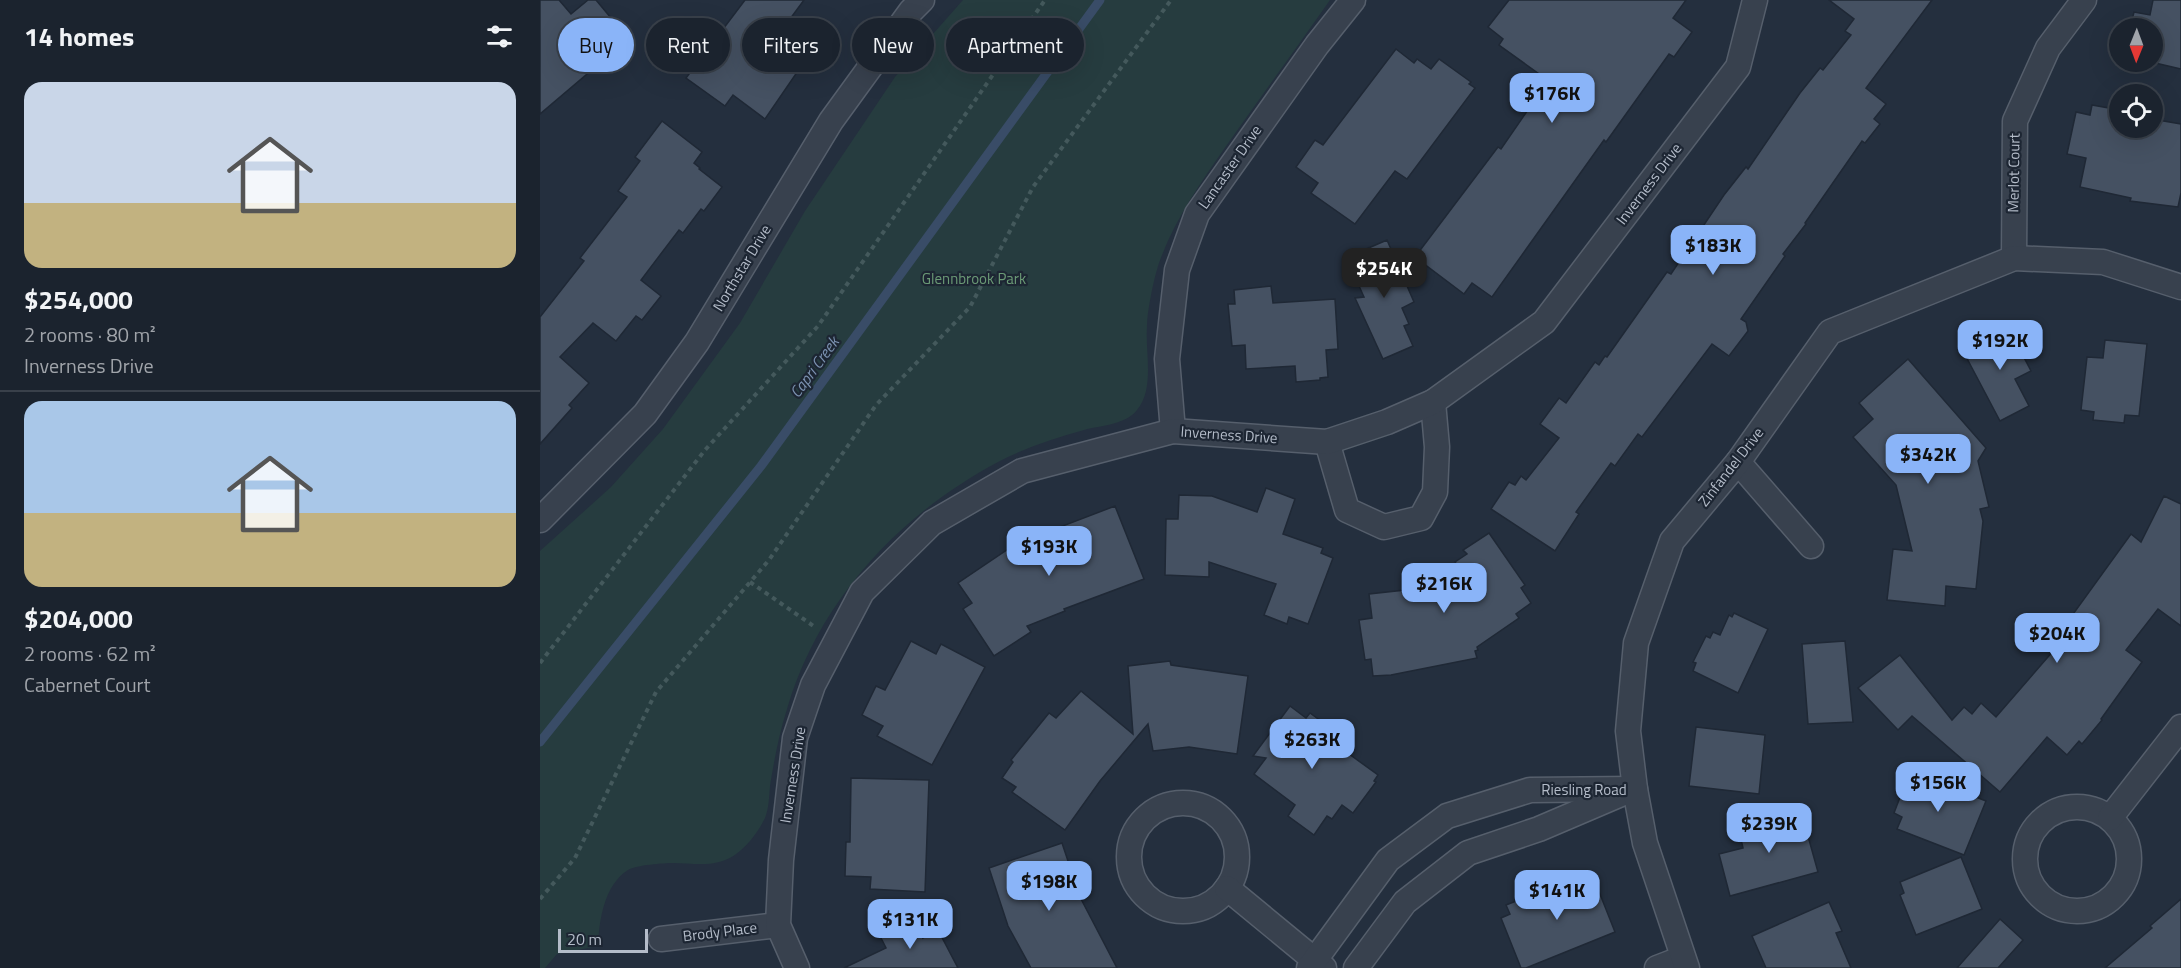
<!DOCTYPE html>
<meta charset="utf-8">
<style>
body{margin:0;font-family:"Titillium Web",sans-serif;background:#282f3a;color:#f1f3f6;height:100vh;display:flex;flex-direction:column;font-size:22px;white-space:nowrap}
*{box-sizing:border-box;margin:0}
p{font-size:20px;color:#a0a4aa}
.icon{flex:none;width:33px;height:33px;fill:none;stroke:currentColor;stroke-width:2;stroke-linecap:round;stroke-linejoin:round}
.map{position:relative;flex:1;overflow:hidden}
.sheet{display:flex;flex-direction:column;background:#1b232e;width:540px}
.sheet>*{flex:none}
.top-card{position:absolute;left:18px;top:18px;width:570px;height:54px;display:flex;gap:12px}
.needle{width:39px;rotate:181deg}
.tools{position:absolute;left:1569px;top:18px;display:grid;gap:12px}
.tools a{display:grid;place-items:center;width:54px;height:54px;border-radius:50%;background:#1b232e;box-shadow:0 6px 24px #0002,0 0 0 2px #39404a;font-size:30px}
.scale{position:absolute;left:18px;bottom:15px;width:90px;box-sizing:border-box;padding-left:6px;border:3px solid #b4bcc9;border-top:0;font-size:16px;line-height:21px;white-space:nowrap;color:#b4bcc9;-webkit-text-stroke:4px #1d2633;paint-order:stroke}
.price{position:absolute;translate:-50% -51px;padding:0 14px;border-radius:12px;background:#8ab4f8;color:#111;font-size:20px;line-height:39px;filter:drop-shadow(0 2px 3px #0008)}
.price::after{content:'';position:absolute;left:50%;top:36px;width:18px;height:14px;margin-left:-9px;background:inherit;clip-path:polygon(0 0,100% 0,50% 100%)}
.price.on{background:#222;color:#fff}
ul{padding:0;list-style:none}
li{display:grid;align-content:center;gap:12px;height:318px;padding:0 24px}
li+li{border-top:2px solid #39404a}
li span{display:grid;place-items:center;height:186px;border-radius:18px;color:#555}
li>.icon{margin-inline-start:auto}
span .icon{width:108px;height:108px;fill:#fffc;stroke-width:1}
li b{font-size:26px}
h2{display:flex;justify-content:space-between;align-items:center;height:72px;padding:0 24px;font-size:26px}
.tag{padding:0 21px;border-radius:27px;background:#1b232e;box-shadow:0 6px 24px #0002,0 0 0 2px #39404a;font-size:21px;line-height:54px}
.tag.on{background:#8ab4f8;color:#111}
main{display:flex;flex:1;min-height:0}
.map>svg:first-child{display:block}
.green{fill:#263c3f}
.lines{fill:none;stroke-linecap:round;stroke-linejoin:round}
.stream{stroke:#394c67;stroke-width:9}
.building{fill:#455162;stroke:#1f2835;stroke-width:1.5}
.minor-casing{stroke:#565f6c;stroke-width:27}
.path{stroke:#44595c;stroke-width:4;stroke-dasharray:4.5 4.5;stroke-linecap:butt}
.minor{stroke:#38414e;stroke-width:24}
.labels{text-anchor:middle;stroke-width:4.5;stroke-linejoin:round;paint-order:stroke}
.street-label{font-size:15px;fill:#b4bcc9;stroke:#1d2633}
.park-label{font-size:15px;fill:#6b9a76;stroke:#1d2633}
.water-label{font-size:16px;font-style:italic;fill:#7c92b1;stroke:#1d2633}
</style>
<main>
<section class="sheet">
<h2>14 homes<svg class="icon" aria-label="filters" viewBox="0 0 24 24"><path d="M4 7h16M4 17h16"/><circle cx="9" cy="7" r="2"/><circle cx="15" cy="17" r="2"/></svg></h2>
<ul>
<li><span style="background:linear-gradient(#c9d6e8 65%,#c2b280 0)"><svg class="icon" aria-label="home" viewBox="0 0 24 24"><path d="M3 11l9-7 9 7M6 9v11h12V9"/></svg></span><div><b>$254,000</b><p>2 rooms · 80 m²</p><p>Inverness Drive</p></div></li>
<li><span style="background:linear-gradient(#a9c7e8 60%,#c2b280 0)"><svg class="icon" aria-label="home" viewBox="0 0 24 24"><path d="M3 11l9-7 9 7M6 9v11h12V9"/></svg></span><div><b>$204,000</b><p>2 rooms · 62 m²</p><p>Cabernet Court</p></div></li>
</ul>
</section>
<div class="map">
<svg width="1641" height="968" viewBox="0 0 1641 968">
<rect width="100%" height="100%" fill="#242f3e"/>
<path class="green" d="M423 0H790C755 50 719 99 684 149 659 185 634 221 619 263 614 278 607 311 607 327 605 352 615 388 597 410 585 425 562 425 544 430 514 438 485 448 458 462 359 515 279 600 247 709 239 734 234 761 230 786 229 797 229 808 225 818 216 836 200 857 179 862 165 866 148 863 133 863 124 863 96 865 88 870 64 885 59 921 58 946L17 954 5 968H0V551L71 487 123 429 200 323 265 211 355 77Z"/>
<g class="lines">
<path class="stream" d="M0 742 221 466 560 0"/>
</g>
<g class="building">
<path d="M0 0H19L31 14 48 0H56L91 42 56 72 53 69 0 114Z"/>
<path d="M205 0H264L230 46 260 68 225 119 193 95 185 106 146 78Z"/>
<path d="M969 0H1146L1133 18 1152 32 1134 57 1129 54 1066 142 1064 140 952 297 932 283 924 294 875 257 958 147 961 149 992 104 989 102 1006 79 959 45 963 39 948 27Z"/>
<path d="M1289 0H1392L1326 88 1346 104 1334 119 1340 124 1325 143 1322 141 1265 223 1266 224 1243 254 1245 256 1201 319 1206 322 1208 331 1189 356 1172 344 1102 437 1098 434 1075 466 1071 463 1036 512 1039 514 1015 551 951 509 969 482 975 485 981 476 986 480 1019 438 1000 424 1019 398 1026 403 1055 362 1059 365 1065 356 1067 357 1127 272 1131 274 1184 195 1206 167 1208 169 1260 93 1280 68 1283 70 1311 35 1305 31 1314 19Z"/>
<path d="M1613 0H1641V69L1611 62H1612V28H1590L1594 12 1610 15Z"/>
<path d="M856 49 874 63 877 59 891 69 899 59 931 82 929 84 935 88 867 179 855 171 815 224 771 193 778 183 756 167 775 140 783 145Z"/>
<path d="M1552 105 1580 110V128H1612V119L1641 124V193L1638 207 1590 201 1591 198 1540 187 1546 158 1527 154 1536 112 1550 115Z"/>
<path d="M122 121 162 152 154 163 160 168 159 169 182 187 164 211 161 209 143 233 139 230 101 280 121 296 102 320 96 316 76 341 53 323 20 357 49 383 29 405 32 408 0 444V317L44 261 40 258 87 197 78 191 100 161 95 157Z"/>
<path d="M847 240 874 302 862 308 869 324 864 326 873 346 843 359 815 298 824 297 815 277 826 273 817 253Z"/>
<path d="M731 286 733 303 795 299 798 349 786 350 788 377 780 378V380L756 382 755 366 706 369 705 345 692 346 688 304H695L694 290Z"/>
<path d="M1467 325 1491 371 1475 379 1489 406 1460 421 1422 349Z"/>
<path d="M1565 340 1607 344 1599 416 1585 415 1584 423 1553 420 1554 412 1541 410 1547 357 1563 358Z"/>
<path d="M1368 359 1446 448 1438 461 1449 507 1440 509 1443 521 1436 589 1406 586 1405 606 1347 600 1353 549 1372 551 1356 485 1313 437 1333 419 1319 403Z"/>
<path d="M726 488 755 499 743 534 783 548 781 553 793 558 768 624 749 617 747 624 724 615 736 584 669 562V577L625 575 626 519H638L639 495 672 496 717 512Z"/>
<path d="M1624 496 1641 504V626L1618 609 1586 650 1602 662 1561 719 1562 720 1542 744 1539 741 1527 755 1507 737 1460 792 1372 716 1358 730 1318 688 1360 655 1412 720 1424 707 1432 714 1441 703 1456 717 1520 643 1515 639 1591 534 1601 542Z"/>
<path d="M575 506 604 579 524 609 525 611 487 626 491 632 454 656 423 609 432 603 418 583 480 541 502 532V534Z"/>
<path d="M949 533 985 585 981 588 991 603 976 614 979 618 937 647 938 650 935 651 937 658 851 675 833 676 831 659 825 660 819 620 832 618 829 594 874 589 873 582 922 572 915 562 927 554 923 550Z"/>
<path d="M1194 613 1228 629 1198 693 1153 671 1156 663 1153 662 1166 636 1170 638 1173 632 1180 635 1189 615 1192 617Z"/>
<path d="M371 641 396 654 401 644 445 667 392 765 337 736 343 726 322 715 336 686 345 690Z"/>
<path d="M1305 641 1313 722 1268 724 1262 644Z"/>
<path d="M630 661 631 665 708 676 697 754 649 747 613 751 608 724 560 781 525 830 472 792 476 787 462 778 473 762 471 760 509 713 516 718 541 691 593 734 588 666Z"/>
<path d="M750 706 766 718 770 713 789 727 783 735 838 775 834 781 836 782 813 813 802 805 792 819 787 816 774 835 748 816 755 805 714 774 726 758 713 756Z"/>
<path d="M1156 727 1225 735 1219 794 1149 786Z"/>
<path d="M1370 771 1446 801 1424 855 1357 829 1362 817 1354 813Z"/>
<path d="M311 778 389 780 385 892 330 889 331 877 305 876 306 842H310Z"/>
<path d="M1261 811 1278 872 1190 896 1179 854 1203 848 1198 827Z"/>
<path d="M522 843 540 897 577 968H491L468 926 449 868Z"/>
<path d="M1421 857 1442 909 1376 935 1360 895 1364 893 1360 882Z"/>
<path d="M1042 875 1045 883 1054 879 1075 932 986 968H981L961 918 970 914 966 905Z"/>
<path d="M1641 899V968H1565L1612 928 1610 926Z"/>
<path d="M1289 902 1302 931 1296 933 1311 968H1226L1212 936Z"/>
<path d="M384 915 383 938 398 930 418 968H304L346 948 340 936Z"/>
<path d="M1460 919 1483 940 1458 968H1417Z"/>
</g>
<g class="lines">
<g class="minor-casing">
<g id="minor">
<path d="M1474 258 1475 121 1508 48 1544 0"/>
<path d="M633 431 627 359 637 270 657 214 777 45 813 0"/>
<path d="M787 442 807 510 844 527 881 518 895 492 897 447 893 402"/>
<path d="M1198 462 1271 546"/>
<path d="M0 520 105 414 157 342 291 121 371 11 382 0"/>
<circle cx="643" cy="857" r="54"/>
<circle cx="1537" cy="859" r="52"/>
<path d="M1570 818 1641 727"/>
<path d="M687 888 784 968"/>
<path d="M121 939 238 925"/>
<path d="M257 968 238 925 241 860 255 738 273 685 322 592 392 523 482 471 633 431 787 442 847 422 893 402 1004 322 1198 67 1215 0"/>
<path d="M769 968 848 860 907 816 990 790 1095 789"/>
<path d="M816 968 865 902 928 853 999 829 1081 794"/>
<path d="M1117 968 1143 958"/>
<path d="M1147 968 1105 843 1095 789 1088 731 1096 643 1132 541 1198 462 1290 332 1474 258 1563 262 1641 287"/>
</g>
</g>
<g class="path">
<path d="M210 582 275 627"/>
<path d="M0 663 165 450 278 326 505 0"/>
<path d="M0 899 35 858 116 692 229 560 336 405 430 307 493 187 631 0"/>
</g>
<use href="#minor" class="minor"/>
</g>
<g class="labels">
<g class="street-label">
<text transform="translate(690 167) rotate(-55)" y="5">Lancaster Drive</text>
<text transform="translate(1474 173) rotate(-89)" y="5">Merlot Court</text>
<text transform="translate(1109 184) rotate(-53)" y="5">Inverness Drive</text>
<text transform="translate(202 268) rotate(-59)" y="5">Northstar Drive</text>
<text transform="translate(689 435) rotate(4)" y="5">Inverness Drive</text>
<text transform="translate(1191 467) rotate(-52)" y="5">Zinfandel Drive</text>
<text transform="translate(253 775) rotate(-81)" y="5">Inverness Drive</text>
<text x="1044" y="795">Riesling Road</text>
<text transform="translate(180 932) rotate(-7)" y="5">Brody Place</text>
</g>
<g class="park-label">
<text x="434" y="284">Glennbrook Park</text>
</g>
<g class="water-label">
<text transform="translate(274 367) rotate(-54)" y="6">Capri Creek</text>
</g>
</g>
</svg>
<div class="tools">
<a><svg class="needle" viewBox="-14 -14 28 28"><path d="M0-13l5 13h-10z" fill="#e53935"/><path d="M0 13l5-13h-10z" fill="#a0a4aa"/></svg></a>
<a><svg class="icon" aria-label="locate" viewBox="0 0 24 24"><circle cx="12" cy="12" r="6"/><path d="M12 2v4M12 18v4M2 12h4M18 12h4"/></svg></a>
</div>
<div class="scale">20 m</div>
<b class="price" style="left:1012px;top:124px">$176K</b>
<b class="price" style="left:1173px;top:276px">$183K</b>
<b class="price on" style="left:844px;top:299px">$254K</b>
<b class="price" style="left:1460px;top:371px">$192K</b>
<b class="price" style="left:1388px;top:485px">$342K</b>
<b class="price" style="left:509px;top:577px">$193K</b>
<b class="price" style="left:904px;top:614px">$216K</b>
<b class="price" style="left:1517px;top:664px">$204K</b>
<b class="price" style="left:772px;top:770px">$263K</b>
<b class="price" style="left:1398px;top:813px">$156K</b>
<b class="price" style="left:1229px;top:854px">$239K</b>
<b class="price" style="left:509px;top:912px">$198K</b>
<b class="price" style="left:1017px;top:921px">$141K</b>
<b class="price" style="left:370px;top:950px">$131K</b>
<div class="top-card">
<a class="tag on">Buy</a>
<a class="tag">Rent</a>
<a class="tag">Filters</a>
<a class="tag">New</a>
<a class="tag">Apartment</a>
</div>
</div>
</main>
